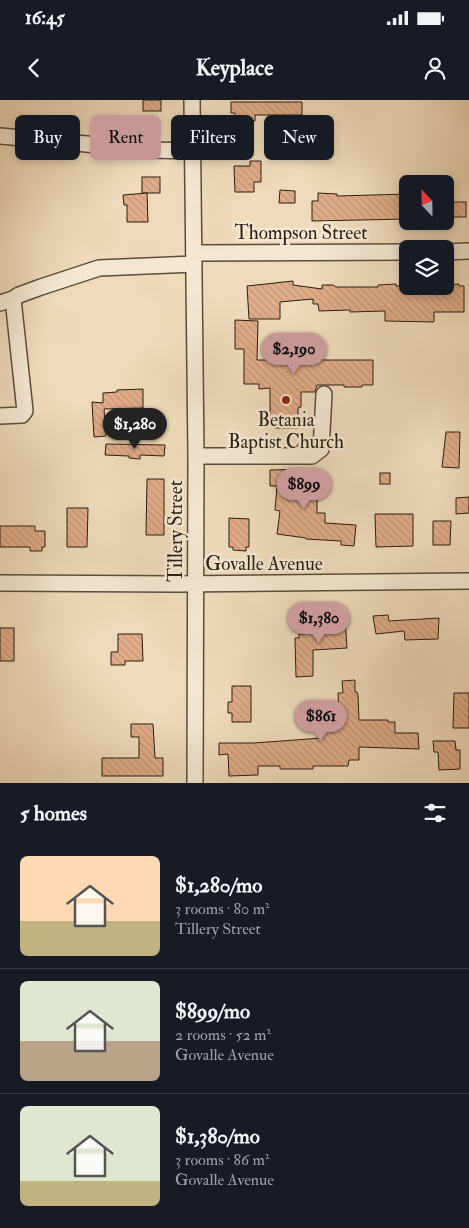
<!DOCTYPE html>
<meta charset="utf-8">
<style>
body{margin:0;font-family:"IM FELL Double Pica",serif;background:#20242c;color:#f1f3f6;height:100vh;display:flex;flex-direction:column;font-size:19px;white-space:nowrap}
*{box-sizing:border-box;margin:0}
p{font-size:16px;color:#9ea1a6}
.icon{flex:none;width:28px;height:28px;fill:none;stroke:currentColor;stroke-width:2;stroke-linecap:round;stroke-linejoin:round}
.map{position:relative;height:683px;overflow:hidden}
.sheet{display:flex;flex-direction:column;background:#171b24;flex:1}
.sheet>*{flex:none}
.guide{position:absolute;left:15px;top:15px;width:440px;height:45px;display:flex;gap:10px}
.needle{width:32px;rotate:338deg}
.tools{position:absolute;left:399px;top:75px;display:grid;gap:10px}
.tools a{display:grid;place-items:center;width:55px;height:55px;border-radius:8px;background:#171b24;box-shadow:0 2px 8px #0003;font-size:25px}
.price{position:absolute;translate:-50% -42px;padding:0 11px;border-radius:18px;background:#c59692;color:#111;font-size:16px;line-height:32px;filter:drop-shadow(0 1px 2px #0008)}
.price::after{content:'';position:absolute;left:50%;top:30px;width:15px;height:11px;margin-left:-8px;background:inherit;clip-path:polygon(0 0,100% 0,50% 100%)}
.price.selected{background:#222;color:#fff}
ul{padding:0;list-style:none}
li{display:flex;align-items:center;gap:15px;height:125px;padding:0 20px}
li+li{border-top:1px solid #363941}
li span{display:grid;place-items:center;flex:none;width:140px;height:100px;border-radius:8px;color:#555}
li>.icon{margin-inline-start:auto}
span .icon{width:60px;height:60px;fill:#fffc;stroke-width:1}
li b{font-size:21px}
h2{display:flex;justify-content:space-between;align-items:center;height:60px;padding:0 20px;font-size:21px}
.tag{padding:0 18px;border-radius:8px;background:#171b24;box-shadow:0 2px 8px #0003;font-size:18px;line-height:45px}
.tag.selected{background:#c59692;color:#111}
.status{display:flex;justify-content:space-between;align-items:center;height:35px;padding:0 25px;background:#171b24;direction:ltr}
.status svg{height:14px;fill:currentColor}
header{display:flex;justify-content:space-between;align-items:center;height:65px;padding:0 20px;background:#171b24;font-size:22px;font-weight:700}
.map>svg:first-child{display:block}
.building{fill:url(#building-back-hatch);stroke:#291e11}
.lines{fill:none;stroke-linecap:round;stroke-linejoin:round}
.minor-casing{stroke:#5a4d3c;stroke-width:18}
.minor{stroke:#f5e8d3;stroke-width:15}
.poi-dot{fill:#8f2418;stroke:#f5e8d3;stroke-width:2}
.labels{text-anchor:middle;stroke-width:5;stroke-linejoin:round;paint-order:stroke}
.street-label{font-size:19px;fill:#291e11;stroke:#f5e8d3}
.poi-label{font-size:19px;fill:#291e11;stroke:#f5e8d3}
</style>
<div class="status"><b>16:45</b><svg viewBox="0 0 49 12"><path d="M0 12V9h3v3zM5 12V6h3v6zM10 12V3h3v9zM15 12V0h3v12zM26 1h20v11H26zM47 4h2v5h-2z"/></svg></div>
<header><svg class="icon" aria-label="back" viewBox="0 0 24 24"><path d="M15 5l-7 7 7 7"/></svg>Keyplace<svg class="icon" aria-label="person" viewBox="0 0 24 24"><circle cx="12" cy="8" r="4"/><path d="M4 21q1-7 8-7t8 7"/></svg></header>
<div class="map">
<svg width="469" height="683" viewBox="0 0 469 683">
<defs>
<pattern id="building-back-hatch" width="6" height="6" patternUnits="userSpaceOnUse" patternTransform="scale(1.25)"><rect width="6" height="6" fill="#e2ad8a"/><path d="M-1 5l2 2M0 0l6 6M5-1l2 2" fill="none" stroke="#c29476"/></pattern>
</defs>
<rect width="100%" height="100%" fill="#efdbbb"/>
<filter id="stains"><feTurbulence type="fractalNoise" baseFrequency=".004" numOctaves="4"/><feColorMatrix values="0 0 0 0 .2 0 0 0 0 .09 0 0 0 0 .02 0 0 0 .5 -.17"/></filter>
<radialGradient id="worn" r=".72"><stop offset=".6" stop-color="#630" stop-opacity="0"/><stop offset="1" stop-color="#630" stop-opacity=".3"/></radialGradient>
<g class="building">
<rect x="143" y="0" width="18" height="11"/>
<path d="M231 2H302V15H255V21H235V13H231Z"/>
<path d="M250 61H261V82H254V92H235L234 66H250Z"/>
<rect x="142" y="77" width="18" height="16"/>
<path d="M280 90 295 91V103H279Z"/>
<path d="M147 93 148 122H127V105H124L123 95Z"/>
<path d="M318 93 337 94V96L408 94V119L312 121V101H318Z"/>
<rect x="445" y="102" width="21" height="15"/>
<path d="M293 181V185L322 189V185H333L336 187H378V185L396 184V186L440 187 445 186V185L459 184V186H464V212H434V222L385 221V211L350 212V210L319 211 318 204H313V199L280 202V219H249L247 186Z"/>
<path d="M235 220 258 221 257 260H373V285H362V287H344V285H317L315 292H301V307L298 308V328H275V320H270V288L259 289V284H244V249H235Z"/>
<path d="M143 289V308L104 309 106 336 94 337 92 302 103 303V293L117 292V290Z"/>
<path d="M446 332H460L459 368 442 367Z"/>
<path d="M106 344 165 345 164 356 140 355V359L129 358V356L105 355Z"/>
<path d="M309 369V395H317V413H325V423L356 425 354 446 341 445V441L306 439V438L277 434 280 411 275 410 277 386H270V370Z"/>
<rect x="380" y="373" width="10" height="11"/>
<path d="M147 379H164V435H146Z"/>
<path d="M469 397V413L456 414V398Z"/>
<path d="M67 408H88L87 447H67Z"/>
<path d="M375 414H413V446L376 447Z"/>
<path d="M229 418 249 419V447H246V451L233 450V447H229Z"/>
<path d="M433 421H451L450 445H433Z"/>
<path d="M0 426H35V431H45V447H42V451H30V447H0Z"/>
<path d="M388 515 389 521 439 518 438 539 405 540 404 531 376 534 373 516Z"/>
<path d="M345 517 347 548 313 550V576L296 577 295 538H299V534L322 533 321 518Z"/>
<rect x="0" y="528" width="14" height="33"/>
<path d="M118 534H142L143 561H125V565H111V552H118Z"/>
<path d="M355 580V592H357L358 595 359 620H388V622H395V633H418L419 649 359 647V660H349L348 666H313V669H280V666H258V675L229 676 228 654 219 655V643H254L322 638 323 622H339L338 593H343L342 581Z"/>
<path d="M232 586H251V622H232V613H228V602H232Z"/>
<path d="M454 593H469V628H453Z"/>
<path d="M131 624H153L155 658H163V676H102V658H139V637H131Z"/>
<path d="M433 641H455L456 650H460V669L439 670 438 652H434Z"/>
</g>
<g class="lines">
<g class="minor-casing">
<g id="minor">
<path d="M192 0 196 356 195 683"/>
<path d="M0 36 151 50 192 51"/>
<path d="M445 152 469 151"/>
<path d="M194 153 408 152"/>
<path d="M0 203 13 199 19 195 41 187 99 168 194 164"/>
<path d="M0 316 22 315 25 311 13 199"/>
<path d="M196 356H312L321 349 324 294"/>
<path d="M0 483 176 484 469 481"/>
</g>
</g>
<use href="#minor" class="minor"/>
</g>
<circle class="poi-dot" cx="286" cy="300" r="5"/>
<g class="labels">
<g class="street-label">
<text x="301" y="139">Thompson Street</text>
<text transform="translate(175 431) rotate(-90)" y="7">Tillery Street</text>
<text x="264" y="470">Govalle Avenue</text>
</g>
<g class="poi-label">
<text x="286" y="326">Betania<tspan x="286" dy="22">Baptist Church</tspan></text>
</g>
</g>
<rect width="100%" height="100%" filter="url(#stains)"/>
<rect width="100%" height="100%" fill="url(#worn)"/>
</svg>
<div class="tools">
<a><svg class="needle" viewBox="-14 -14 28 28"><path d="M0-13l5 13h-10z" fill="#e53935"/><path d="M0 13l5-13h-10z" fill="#9ea1a6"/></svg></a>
<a><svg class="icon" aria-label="layers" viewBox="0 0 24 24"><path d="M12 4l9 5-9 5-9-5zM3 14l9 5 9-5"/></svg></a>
</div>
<b class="price" style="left:294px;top:275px">$2,190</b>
<b class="price selected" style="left:135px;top:350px">$1,280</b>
<b class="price" style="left:304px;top:410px">$899</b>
<b class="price" style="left:319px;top:544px">$1,380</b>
<b class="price" style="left:321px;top:642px">$861</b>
<div class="guide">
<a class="tag">Buy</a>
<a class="tag selected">Rent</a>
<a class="tag">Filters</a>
<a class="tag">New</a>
</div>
</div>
<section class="sheet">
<h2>5 homes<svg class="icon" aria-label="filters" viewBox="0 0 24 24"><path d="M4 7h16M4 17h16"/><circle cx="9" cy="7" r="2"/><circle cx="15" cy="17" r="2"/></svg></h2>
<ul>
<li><span style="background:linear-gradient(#ffd9b3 65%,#c2b280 0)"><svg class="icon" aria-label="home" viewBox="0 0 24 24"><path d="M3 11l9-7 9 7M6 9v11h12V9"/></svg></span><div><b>$1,280/mo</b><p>3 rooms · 80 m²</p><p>Tillery Street</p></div></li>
<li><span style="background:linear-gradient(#dfe7d0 60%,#b9a48a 0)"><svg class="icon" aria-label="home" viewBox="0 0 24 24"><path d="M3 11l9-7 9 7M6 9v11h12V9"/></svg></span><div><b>$899/mo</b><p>2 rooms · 52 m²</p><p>Govalle Avenue</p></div></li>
<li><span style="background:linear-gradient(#dfe7d0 75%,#c2b280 0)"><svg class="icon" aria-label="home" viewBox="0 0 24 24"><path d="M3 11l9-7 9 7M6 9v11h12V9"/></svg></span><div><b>$1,380/mo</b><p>3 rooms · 86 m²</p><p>Govalle Avenue</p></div></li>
</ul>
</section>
